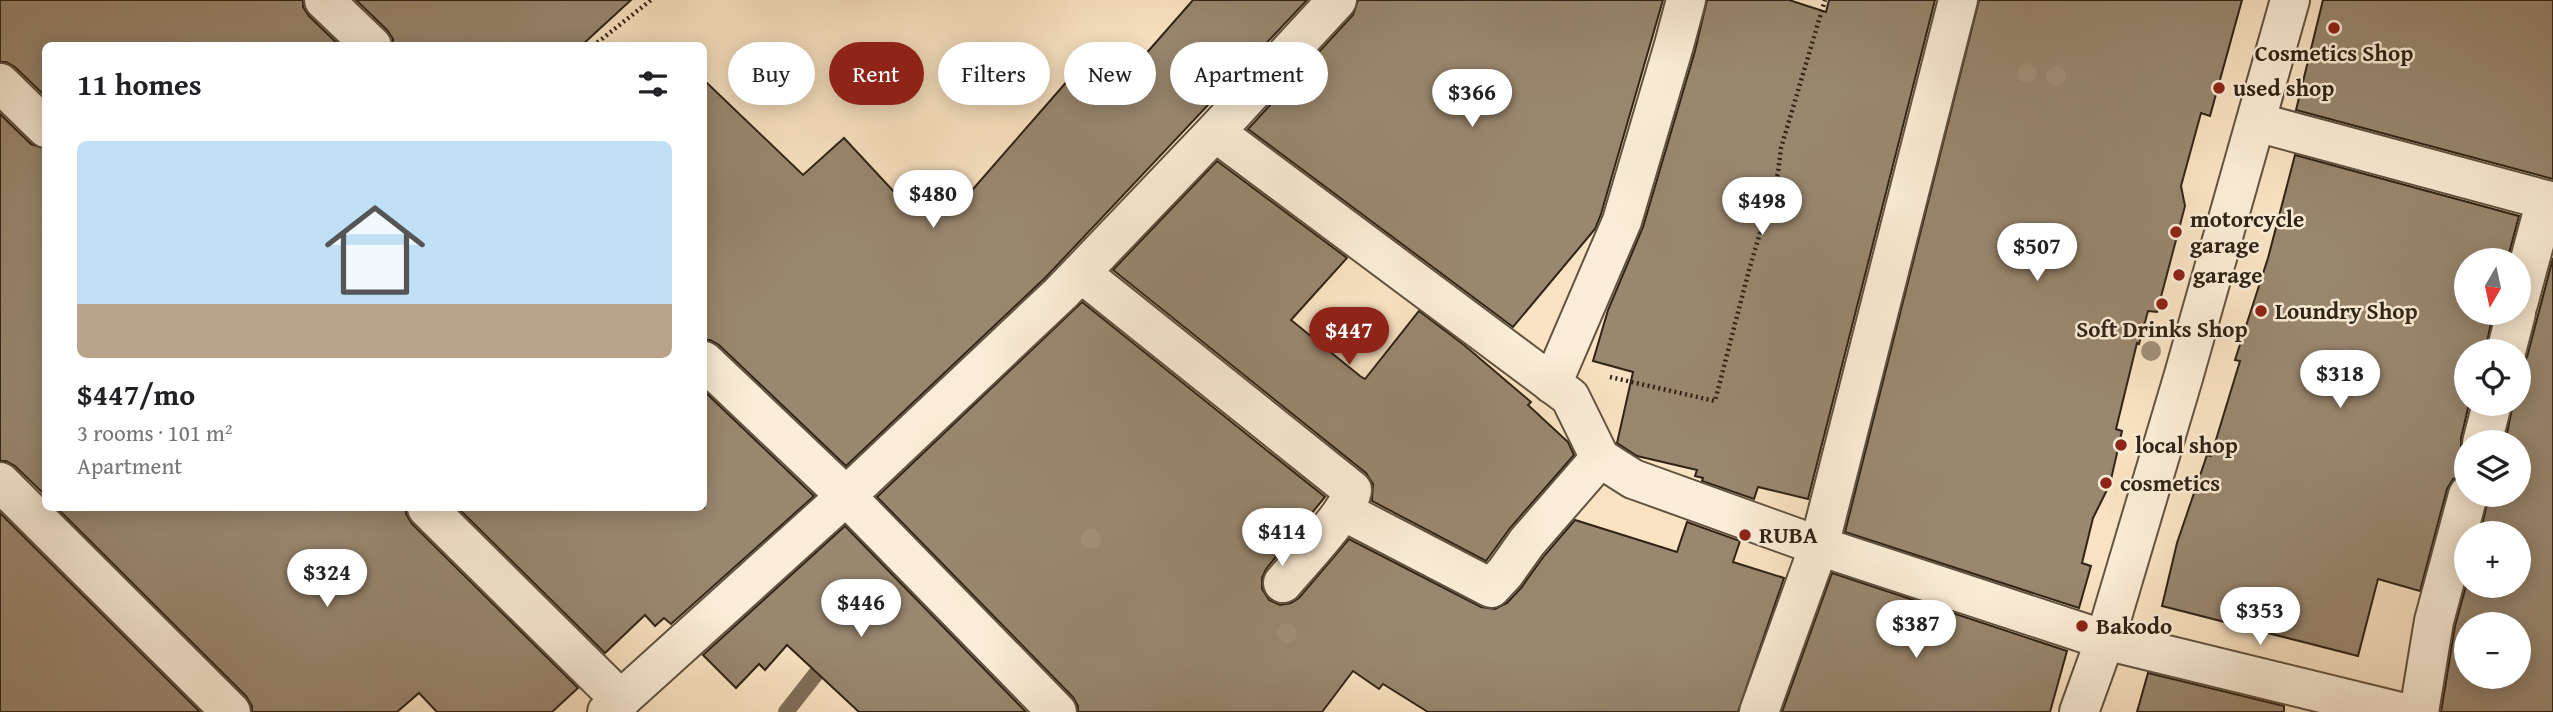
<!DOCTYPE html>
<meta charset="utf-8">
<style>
body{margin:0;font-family:"Gentium Book Plus",serif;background:#f2f2f2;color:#202124;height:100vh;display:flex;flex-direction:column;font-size:26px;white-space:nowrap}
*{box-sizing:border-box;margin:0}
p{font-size:23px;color:#757577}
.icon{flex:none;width:38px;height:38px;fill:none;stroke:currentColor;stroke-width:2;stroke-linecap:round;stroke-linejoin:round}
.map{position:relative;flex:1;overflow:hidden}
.side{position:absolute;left:42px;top:42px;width:665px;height:469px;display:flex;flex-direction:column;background:#fff;border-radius:10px;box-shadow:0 4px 18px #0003}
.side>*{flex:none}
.guide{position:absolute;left:728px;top:42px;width:665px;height:63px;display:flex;gap:14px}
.needle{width:46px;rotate:189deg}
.fabs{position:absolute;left:2454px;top:248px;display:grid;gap:14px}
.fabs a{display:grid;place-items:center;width:77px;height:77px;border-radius:50%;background:#fff;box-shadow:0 4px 18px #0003;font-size:35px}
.price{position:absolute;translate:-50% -60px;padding:0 16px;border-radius:24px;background:#fff;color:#222;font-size:23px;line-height:46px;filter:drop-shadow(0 2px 4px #0008)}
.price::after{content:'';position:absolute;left:50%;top:42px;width:21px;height:16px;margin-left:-10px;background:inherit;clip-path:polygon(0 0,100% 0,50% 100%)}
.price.on{background:#8f2418;color:#fff}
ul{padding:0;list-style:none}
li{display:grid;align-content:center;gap:14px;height:371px;padding:0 35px}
li span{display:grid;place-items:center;height:217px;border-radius:10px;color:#555}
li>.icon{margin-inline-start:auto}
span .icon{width:126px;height:126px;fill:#fffc;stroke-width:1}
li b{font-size:30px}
h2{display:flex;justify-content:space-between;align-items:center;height:84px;padding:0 35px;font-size:30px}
.chip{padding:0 24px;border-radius:32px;background:#fff;box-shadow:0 4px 18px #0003;font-size:24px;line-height:63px}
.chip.on{background:#8f2418;color:#fff}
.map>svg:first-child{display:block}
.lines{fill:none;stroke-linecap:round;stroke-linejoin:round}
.stream{stroke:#806f59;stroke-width:16}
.building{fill:#99876f;stroke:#302315;stroke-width:2;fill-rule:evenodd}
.minor-casing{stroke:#625340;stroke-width:42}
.path{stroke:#302315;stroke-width:4.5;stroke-dasharray:2 3.5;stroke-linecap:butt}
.minor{stroke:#fbedd7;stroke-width:38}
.tree{fill:#a28f77}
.poi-dot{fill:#8f2418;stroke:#fbedd7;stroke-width:2.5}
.labels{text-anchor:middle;stroke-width:5;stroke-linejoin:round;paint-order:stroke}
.poi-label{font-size:23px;font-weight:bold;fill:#302315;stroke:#fbedd7;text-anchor:start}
</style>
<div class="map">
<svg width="2553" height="712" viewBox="0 0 2553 712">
<rect width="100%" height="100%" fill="#f9e3c2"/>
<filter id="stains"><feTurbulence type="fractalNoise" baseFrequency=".00286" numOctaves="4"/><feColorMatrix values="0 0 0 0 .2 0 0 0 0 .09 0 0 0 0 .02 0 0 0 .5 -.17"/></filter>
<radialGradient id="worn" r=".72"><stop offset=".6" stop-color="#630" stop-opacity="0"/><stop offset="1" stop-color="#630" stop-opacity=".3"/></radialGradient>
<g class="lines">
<path class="stream" d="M786 712 830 656"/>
</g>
<g class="building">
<path d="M0 0H303V7L309 16 340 46H46V97L15 67 6 62H0Z"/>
<path d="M356 0H631L581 46H393V39L387 30Z"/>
<path d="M1193 0H1307L1046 277 846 466 719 345 710 340H704V80L803 175 844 138 896 194 912 178 953 212 1090 55 1122 81Z"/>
<path d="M1358 0H1663L1601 214 1595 229 1513 327 1248 129 1353 15Z"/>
<path d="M1707 0H1789L1826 12 1829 0H1935L1808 499 1758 487 1754 499 1702 481 1703 478 1695 476 1697 470 1637 456 1617 443 1633 372 1593 361 1608 310 1643 227 1695 51Z"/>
<path d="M1979 0H2242L2210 116 2201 113 2181 186 2185 206 2157 312 2148 311 2139 344 2137 343 2116 429 2122 431 2110 484 2093 518 2082 563 2091 566 2079 608 1845 532Z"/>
<path d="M2323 0H2553V179L2296 110Z"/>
<path d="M0 114 31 144 46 149V496L15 466 6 461H0Z"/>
<path d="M2295 155 2519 216 2507 261H2466V313H2493L2485 352H2466V404H2469L2461 438V448L2466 457V474L2453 479 2447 489 2420 591 2378 579 2358 656 2162 606 2177 543 2207 455 2211 456 2240 361 2235 360 2268 258Z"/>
<path d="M1217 161 1347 258 1291 320 1360 376 1365 379 1419 311 1464 345 1531 402 1528 405 1568 442 1574 455 1510 528 1486 561 1372 501 1373 484 1366 473 1113 270Z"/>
<path d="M2553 258V712H2441L2455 626 2466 586H2518V534H2480L2489 495H2518V443H2505L2513 404H2518V369L2527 357ZM2466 625H2518V677H2466Z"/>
<path d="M1082 302 1325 497 1266 569 1262 578V589L1269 600 1280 605 1291 603 1299 598 1349 539 1481 607 1495 609 1507 603 1521 588 1544 556 1575 520 1677 552 1687 522 1740 541 1733 562 1784 578 1738 712H1428L1383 684 1379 689 1353 671 1322 712H1078V706L1073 697 877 497Z"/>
<path d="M704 391 814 496 671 624 664 618 655 626 645 615 605 653 458 508H704Z"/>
<path d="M57 508H406V514L412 524 578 688 552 712H437L419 693 397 712H252V706L246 696Z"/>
<path d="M0 513 200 712H0Z"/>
<path d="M845 526 1026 712H859L787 645 765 670 759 664 736 688 703 655Z"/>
<path d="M1832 573 2067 651 2050 712H1782Z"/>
<path d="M2148 673 2284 706V712H2137Z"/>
</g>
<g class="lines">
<g class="minor-casing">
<g id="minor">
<path d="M324 0 372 46"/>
<path d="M0 83 46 128"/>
<path d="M2256 122 2553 202"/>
<path d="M1215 132 1570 397 1600 458 1633 479 1819 546 2105 640 2400 712"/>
<path d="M1081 273 1352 490C1351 510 1298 565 1283 583"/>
<path d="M2518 304 2546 200"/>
<path d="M2506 352 2516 313"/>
<path d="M704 361 846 496 1057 712"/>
<path d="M1552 384 1622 221 1674 45 1686 0"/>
<path d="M2482 443 2492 404"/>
<path d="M0 482 231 712"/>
<path d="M427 508 621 700"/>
<path d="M1343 511 1491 588 1505 573 1527 542 1600 458"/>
<path d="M607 712 846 496 1061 293 1215 132 1337 0"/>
<path d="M1759 712 1819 546 1958 0"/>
<path d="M2079 712 2105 640 2183 378 2290 0"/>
<path d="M2419 712 2434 621 2468 495"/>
</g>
</g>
<g class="path">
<path d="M593 46 651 0"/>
<path d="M1610 377 1715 401 1749 270 1778 173 1781 148 1825 0"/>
</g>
<use href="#minor" class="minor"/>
</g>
<g class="tree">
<circle cx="2027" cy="73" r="10"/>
<circle cx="2056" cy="76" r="10"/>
<circle cx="2151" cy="351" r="10"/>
<circle cx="2345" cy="358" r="10"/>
<circle cx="1091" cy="539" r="10"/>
<circle cx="1287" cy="633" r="10"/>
</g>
<g class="poi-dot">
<circle cx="2334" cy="28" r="7"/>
<circle cx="2219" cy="88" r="7"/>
<circle cx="2176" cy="232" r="7"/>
<circle cx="2179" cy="275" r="7"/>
<circle cx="2162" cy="304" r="7"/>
<circle cx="2261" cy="311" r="7"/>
<circle cx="2121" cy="445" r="7"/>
<circle cx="2106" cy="483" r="7"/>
<circle cx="1745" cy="535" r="7"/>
<circle cx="2082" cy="626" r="7"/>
</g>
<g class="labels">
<g class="poi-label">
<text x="2334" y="61" text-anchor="middle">Cosmetics Shop</text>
<text x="2233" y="96">used shop</text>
<text x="2190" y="227">motorcycle<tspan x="2190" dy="26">garage</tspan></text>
<text x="2193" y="283">garage</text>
<text x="2275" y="319">Loundry Shop</text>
<text x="2162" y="337" text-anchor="middle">Soft Drinks Shop</text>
<text x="2135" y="453">local shop</text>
<text x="2120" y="491">cosmetics</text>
<text x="1759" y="543">RUBA</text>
<text x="2096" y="634">Bakodo</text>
</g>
</g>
<rect width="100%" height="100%" filter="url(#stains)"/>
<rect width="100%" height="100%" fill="url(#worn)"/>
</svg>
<div class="fabs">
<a><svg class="needle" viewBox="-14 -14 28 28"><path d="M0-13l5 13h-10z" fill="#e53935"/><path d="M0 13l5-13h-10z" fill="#757577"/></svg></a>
<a><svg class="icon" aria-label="locate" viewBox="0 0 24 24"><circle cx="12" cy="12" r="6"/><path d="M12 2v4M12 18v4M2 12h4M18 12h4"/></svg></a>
<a><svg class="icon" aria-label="layers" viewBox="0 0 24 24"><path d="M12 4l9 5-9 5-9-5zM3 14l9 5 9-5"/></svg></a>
<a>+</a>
<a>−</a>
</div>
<b class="price" style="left:1472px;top:129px">$366</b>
<b class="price" style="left:933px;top:230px">$480</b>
<b class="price" style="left:1762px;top:237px">$498</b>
<b class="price" style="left:2037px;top:283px">$507</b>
<b class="price on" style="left:1349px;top:367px">$447</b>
<b class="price" style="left:2340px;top:410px">$318</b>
<b class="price" style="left:1282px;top:568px">$414</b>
<b class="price" style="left:327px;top:609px">$324</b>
<b class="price" style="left:861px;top:639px">$446</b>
<b class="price" style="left:2260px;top:647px">$353</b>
<b class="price" style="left:1916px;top:660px">$387</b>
<div class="guide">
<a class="chip">Buy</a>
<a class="chip on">Rent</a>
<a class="chip">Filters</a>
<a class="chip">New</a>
<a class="chip">Apartment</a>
</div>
<section class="side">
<h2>11 homes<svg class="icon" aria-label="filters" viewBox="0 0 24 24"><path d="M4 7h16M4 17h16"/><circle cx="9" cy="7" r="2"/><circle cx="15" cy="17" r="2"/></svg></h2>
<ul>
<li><span style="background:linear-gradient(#bfe0f5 75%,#b9a48a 0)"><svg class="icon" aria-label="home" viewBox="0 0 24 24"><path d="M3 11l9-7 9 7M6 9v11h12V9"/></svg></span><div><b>$447/mo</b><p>3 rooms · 101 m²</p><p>Apartment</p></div></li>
</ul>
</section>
</div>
